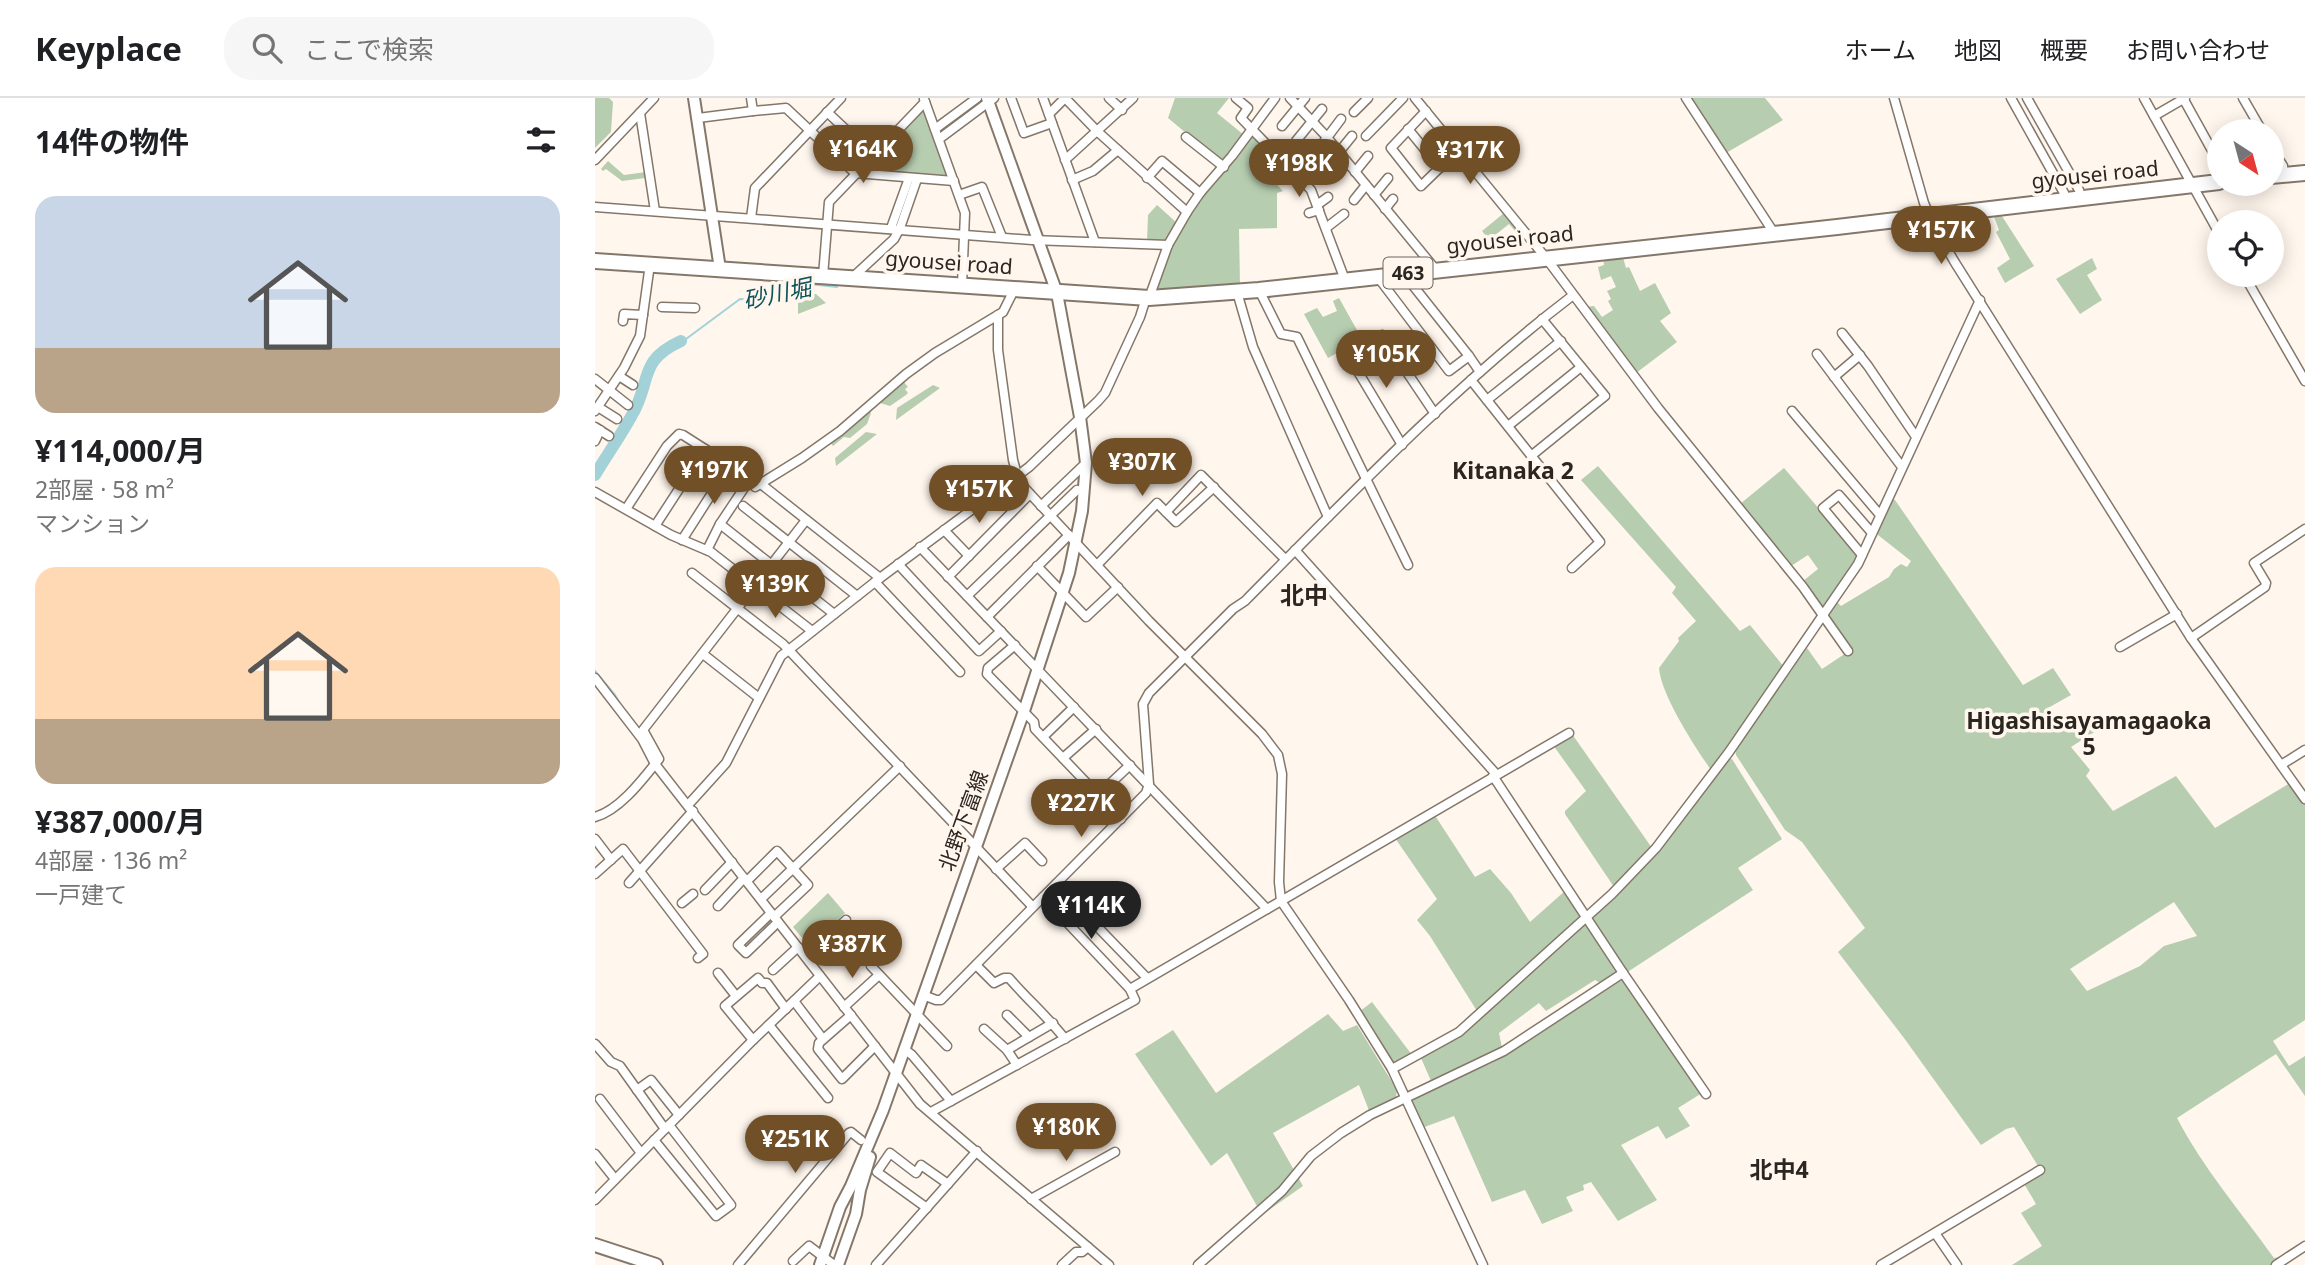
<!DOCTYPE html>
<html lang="ja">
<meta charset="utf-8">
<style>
body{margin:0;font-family:"Noto Sans","Noto Sans JP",sans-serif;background:#f6f6f6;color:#202124;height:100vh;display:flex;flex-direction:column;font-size:26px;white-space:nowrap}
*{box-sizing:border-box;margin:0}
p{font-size:23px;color:#757577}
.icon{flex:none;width:38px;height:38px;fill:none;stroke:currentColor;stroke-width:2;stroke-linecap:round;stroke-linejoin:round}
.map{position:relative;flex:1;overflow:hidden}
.panel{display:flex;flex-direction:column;background:#fff;width:595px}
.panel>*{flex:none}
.needle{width:46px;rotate:144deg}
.buttons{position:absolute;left:1612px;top:21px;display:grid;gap:14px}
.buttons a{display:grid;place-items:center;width:77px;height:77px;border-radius:50%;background:#fff;box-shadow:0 4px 18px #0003;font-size:35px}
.price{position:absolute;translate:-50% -60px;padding:0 16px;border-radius:24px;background:#715027;color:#fff;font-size:23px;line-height:46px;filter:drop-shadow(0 2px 4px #0008)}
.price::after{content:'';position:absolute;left:50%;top:42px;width:21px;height:16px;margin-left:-10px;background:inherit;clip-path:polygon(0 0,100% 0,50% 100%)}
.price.active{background:#222;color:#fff}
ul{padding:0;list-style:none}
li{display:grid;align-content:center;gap:14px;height:371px;padding:0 35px}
li span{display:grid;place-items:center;height:217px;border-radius:21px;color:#555}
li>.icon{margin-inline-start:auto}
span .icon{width:126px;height:126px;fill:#fffc;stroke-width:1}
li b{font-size:30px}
h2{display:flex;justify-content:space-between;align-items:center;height:84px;padding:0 35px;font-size:30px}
header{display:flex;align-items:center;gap:42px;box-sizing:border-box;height:98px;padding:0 35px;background:#fff;border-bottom:2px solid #e0e0e0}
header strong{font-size:33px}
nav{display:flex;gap:38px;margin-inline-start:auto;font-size:24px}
.search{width:490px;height:63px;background:#f6f6f6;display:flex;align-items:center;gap:18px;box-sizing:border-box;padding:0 24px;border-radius:28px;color:#757577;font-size:26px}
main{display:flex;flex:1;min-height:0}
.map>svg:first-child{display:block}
.green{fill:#b7cdb0;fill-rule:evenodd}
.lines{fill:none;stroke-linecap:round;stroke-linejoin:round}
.stream{stroke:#a2d2d8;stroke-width:2}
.river{stroke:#a2d2d8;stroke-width:12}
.street-casing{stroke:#84776a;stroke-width:11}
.secondary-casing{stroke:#84776a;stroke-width:14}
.primary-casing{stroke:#84776a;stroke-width:16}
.highway-casing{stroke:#84776a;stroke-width:18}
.street{stroke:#fff;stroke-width:8}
.secondary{stroke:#fff;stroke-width:10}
.primary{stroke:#fff;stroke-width:12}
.highway{stroke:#fff;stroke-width:14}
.labels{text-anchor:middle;stroke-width:7;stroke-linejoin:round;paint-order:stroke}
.shield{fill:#fff6ed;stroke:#6b645e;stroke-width:2}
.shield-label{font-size:19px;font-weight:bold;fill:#2c2621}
.street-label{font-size:21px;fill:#2c2621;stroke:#fff6ed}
.water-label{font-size:23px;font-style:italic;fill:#10545c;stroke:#fff6ed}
.neighbourhood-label{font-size:23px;font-weight:bold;fill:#2c2621;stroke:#fff6ed}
.quarter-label{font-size:24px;font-weight:bold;fill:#2c2621;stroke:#fff6ed}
</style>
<header>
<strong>Keyplace</strong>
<div class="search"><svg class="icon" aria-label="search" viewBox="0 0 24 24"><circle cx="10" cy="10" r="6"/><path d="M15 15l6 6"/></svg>ここで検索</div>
<nav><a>ホーム</a><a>地図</a><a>概要</a><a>お問い合わせ</a></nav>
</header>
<main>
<section class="panel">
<h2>14件の物件<svg class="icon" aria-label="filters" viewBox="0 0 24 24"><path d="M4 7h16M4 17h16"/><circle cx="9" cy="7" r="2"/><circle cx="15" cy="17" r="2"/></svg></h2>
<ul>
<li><span style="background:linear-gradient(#c9d6e8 70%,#b9a48a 0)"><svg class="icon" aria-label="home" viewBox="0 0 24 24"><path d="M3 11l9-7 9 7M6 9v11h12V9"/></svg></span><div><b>¥114,000/月</b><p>2部屋 · 58 m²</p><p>マンション</p></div></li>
<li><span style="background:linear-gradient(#ffd9b3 70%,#b9a48a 0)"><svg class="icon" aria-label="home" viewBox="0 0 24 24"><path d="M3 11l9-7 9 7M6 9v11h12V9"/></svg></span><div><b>¥387,000/月</b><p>4部屋 · 136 m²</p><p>一戸建て</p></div></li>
</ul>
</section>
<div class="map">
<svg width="1710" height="1167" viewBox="0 0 1710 1167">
<rect width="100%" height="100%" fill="#fff6ed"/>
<g class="green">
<path d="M0 0H14L18 4 16 34 0 50Z"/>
<path d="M580 0H634L622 15 649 37 627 65 573 20Z"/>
<path d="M1095 0H1170L1188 22 1131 55Z"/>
<path d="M327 10H330L355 78 352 81 271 74 270 70Z"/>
<path d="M657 36 687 66 673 77 688 93 682 95V130L644 131 645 188 559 194 578 141 606 97Z"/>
<path d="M13 63 29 77 51 74 53 88H51L50 80 27 83 11 71 8 73 6 71Z"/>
<path d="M562 107 582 125 571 144H552L553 117Z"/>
<path d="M909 115 924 133 921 134 914 126 894 142 887 133Z"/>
<path d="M1405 115 1439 168 1410 185 1402 170 1415 161 1401 134 1404 132 1398 116Z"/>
<path d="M1027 156 1031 170 1034 169 1045 193 1060 185 1076 215 1065 223 1082 244 1041 275 989 209 999 208 1007 219 1018 212 1013 203 1016 201 1012 193 1021 189 1016 178 1006 182 1003 169 1009 167 1008 158Z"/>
<path d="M1497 160 1502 171 1492 177 1507 202 1485 216 1461 181Z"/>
<path d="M214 196H221L231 205 203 216V205Z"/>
<path d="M744 200 767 241 733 260 709 216 722 210 728 219 742 213 738 203Z"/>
<path d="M308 283 313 289 310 291 313 295 311 297 295 308 285 305V303Z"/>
<path d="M338 287 345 290 301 322 302 310Z"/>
<path d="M273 312 276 315 272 326 255 340 249 339 238 348 235 344Z"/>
<path d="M271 334 282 336 241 368 240 360Z"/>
<path d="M1003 368 1145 533 1155 527 1189 569 1116 672C1100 649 1066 597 1064 570L1084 543 1083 540 1101 523 1077 495 1081 489 986 382Z"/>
<path d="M1189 370 1263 456 1231 509H1226L1208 483 1223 471 1213 457 1196 468 1145 406Z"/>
<path d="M1297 401 1300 402 1428 587 1458 570 1476 597 1453 610 1467 633 1494 618 1504 631 1476 649 1495 672 1491 678 1518 713 1581 678 1620 730 1695 685 1710 706V922L1678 943 1694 968 1710 958V998L1681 956 1582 1020C1608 1070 1646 1114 1679 1160L1684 1159 1679 1167H1417L1447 1148 1426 1115 1441 1106 1428 1084 1446 1073 1419 1029 1411 1031 1386 1047 1309 940 1243 854 1270 830 1207 744 1190 732 1141 657 1140 650 1212 550 1227 571 1254 553 1232 519 1242 504 1246 508 1294 479 1299 471 1306 466 1312 469 1316 463 1283 437 1282 433ZM1579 804 1602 838 1569 848 1545 868 1492 893 1475 871Z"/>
<path d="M977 636 1057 750 1019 789 970 716V713L991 693 958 647Z"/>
<path d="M1132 661H1137L1187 741 1143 770 1158 792 1031 875 1027 869 1005 885 1000 882 951 913 944 905 904 935 907 950 836 983 826 960 866 936 1025 794 1067 748Z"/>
<path d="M839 716 880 779 895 771 916 795 935 824 971 792 987 817 926 875 882 913 835 838 822 822 842 801 800 740Z"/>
<path d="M233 795 250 815 214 848 198 829Z"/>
<path d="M1029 881 1107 995 1083 1010 1095 1028 1071 1041 1063 1028 1026 1047 1062 1102 1023 1123 996 1084 988 1087 989 1092 971 1099 978 1113 947 1126 930 1092 897 1104 859 1018 827 1030 813 999 897 965Z"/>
<path d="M777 904 817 957 800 966 796 965 764 914Z"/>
<path d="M733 916 748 933 762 927 802 992 801 999 775 1015 764 987 678 1035 708 1088 667 1117 632 1055 616 1068 540 956 578 932 621 995Z"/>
</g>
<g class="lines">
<g class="stream">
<path d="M91 241 145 201 171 203 214 186 242 189"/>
<path d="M0 573 20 597 27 609"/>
<path d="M25 700 43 681"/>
</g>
<path class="river" d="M0 377C12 357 26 337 37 317 57 284 42 263 86 243"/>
<g class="street-casing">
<g id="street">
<path d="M156 0 158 13 191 10 260 75 359 83"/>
<path d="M416 0 429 35 457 25"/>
<path d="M448 0 500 144"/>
<path d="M470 0 503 34 592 114"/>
<path d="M514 0 527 12"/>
<path d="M641 0 653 10 646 20 716 92 750 182"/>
<path d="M695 0 730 37 841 172"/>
<path d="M820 0 951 160 1063 310 1208 489 1253 553"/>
<path d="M1091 0 1179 135"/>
<path d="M1299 0 1329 105 1339 128 1359 163 1596 540 1710 701"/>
<path d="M1416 0 1469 95 1471 101"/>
<path d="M1432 0 1484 92 1486 100"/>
<path d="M1549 0 1624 135"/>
<path d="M1588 0 1624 65"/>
<path d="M1648 0 1667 33"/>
<path d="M329 1 370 115 367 187"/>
<path d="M831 13 796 50 826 88 864 51"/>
<path d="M232 14 278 57"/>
<path d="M759 14 773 0"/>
<path d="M45 15 60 113"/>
<path d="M454 16 470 0"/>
<path d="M1559 18 1590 0"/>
<path d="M103 20 158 13"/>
<path d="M687 28 710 0"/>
<path d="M340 31 382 0"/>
<path d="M813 31 845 70"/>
<path d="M771 38 808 0"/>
<path d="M591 39 629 69"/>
<path d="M344 41 399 0"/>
<path d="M701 43 727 11"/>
<path d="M1676 49 1688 68 1689 77"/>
<path d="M744 54 757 38"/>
<path d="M0 62 59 0"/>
<path d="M470 62 538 0"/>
<path d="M713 65 746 21"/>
<path d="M723 74 741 51"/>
<path d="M760 74 773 58"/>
<path d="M552 80 567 63 605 95"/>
<path d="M477 82 498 73 523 52"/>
<path d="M364 97 387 89 407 139"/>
<path d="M779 97 793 80"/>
<path d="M759 102 771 87"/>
<path d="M722 107 733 99"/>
<path d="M0 109 437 142 573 147"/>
<path d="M790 111 798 101"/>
<path d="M714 115 724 112"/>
<path d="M156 120 160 90 246 0"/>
<path d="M296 130 314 80"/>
<path d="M731 130 749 116"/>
<path d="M1649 177 1710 283"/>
<path d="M228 178 234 104 330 4"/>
<path d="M782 178 854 273 874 258 808 175"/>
<path d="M257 180 299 141 305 130 322 81"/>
<path d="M664 192 686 236 702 239 813 467"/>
<path d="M642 194 658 249 733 419"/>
<path d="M554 200 573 147 592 114 605 95 637 58 680 0"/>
<path d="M67 209 100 210"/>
<path d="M403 217V252L418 362 424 384 554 523 667 636 683 657 687 676 684 784 686 803 754 902 797 971 888 1167"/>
<path d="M28 223 29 216 48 217"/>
<path d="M1247 235 1273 268 1321 339"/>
<path d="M787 237 840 316"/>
<path d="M750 252 807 347"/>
<path d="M1222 256 1307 369"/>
<path d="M874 258 885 274"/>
<path d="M24 278 38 287"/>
<path d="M1239 279 1265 257"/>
<path d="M0 281 33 307"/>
<path d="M876 282 1005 444 977 470"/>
<path d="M892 302 966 243"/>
<path d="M3 309 22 321"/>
<path d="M0 313 29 270 45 238 55 166"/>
<path d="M1197 313 1285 417"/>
<path d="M913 328 986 269"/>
<path d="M0 329 14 338"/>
<path d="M0 343 5 332"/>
<path d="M936 358 1010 298 947 221"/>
<path d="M135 367 141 358 160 389 207 360 245 333 311 276 340 255 408 214 420 190"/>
<path d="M166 386 285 480"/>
<path d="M0 394 76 437 116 454 217 533"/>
<path d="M148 408 262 498"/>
<path d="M446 408 491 365"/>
<path d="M31 411 72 348 84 336 88 337 135 367 87 442"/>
<path d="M571 414 606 377 690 461"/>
<path d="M125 426 239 516"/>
<path d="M60 428 110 351"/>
<path d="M349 432 374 458"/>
<path d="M325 449 672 811"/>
<path d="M112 452 125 426 155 381"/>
<path d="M700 452 901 676"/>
<path d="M1267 457 1228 410 1244 397 1277 435"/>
<path d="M303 466 384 553 406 533"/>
<path d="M502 467 562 405 581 424 619 389"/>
<path d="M442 468 491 519 523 489"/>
<path d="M97 475 188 546 437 808"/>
<path d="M353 479 435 396"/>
<path d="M280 484 365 574"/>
<path d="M372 498 482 392"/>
<path d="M392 519 474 437"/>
<path d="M1596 540 1670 489 1671 485 1659 465 1710 431"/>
<path d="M420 547 393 570 392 576 439 624 440 631 526 721"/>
<path d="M1525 549 1582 516"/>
<path d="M108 556 164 600"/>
<path d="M0 580 47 641 60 666 325 1006 514 1167"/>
<path d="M448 639 479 609"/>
<path d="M468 660 501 631"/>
<path d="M1686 667 1710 652"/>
<path d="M898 678 1028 875 1111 996"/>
<path d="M503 697 535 667"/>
<path d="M93 707 131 665 186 558 285 480 434 369 503 303 510 295 545 219 551 200"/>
<path d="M0 719C25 712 48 681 64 661L48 632 211 422"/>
<path d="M0 741 16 762"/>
<path d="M401 771 430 745 447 763"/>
<path d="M0 776 28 751 108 856 103 860"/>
<path d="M152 783 182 753 213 787 179 819"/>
<path d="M34 785 98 713"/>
<path d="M461 786 552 880"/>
<path d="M110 792 137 764"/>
<path d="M166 801 305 668"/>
<path d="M87 805 98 796"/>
<path d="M123 808 149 780"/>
<path d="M176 815 143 847 151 855 183 824"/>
<path d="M211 859 251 822"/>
<path d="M381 867 399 885 409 880H414C432 901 453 919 470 941"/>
<path d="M276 868 352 948"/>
<path d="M178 872 203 849"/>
<path d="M123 875 141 898"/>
<path d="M535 891 974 635"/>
<path d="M328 897 341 902H346L551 695 554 686 548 606 554 595 638 511 650 503C755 397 859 288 977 198"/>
<path d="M199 903 228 941"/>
<path d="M249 909 284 877"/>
<path d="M256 917 224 945 223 951 247 981 280 948"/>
<path d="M412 917 434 939"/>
<path d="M174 927 233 1000"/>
<path d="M389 931 412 952 422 967"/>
<path d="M158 942 130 908 163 880 167 885H172L191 911"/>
<path d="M0 946 16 964 25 968 70 1031"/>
<path d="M309 951 317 957 356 1003"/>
<path d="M412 952 458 925"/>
<path d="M797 971 864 934 1017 796 1061 750 1134 654 1263 466 1385 202"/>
<path d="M42 992 56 982 84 1017"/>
<path d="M5 1001 46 1055"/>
<path d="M336 1014 540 902 535 891 448 799"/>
<path d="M59 1042 121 1118 136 1107 74 1027"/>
<path d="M0 1056 20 1081"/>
<path d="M436 1101 520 1054"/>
<path d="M0 1102 158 942 225 878"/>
<path d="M332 1110 282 1074 295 1055 321 1075 326 1067 353 1086"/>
<path d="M1340 1135 1362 1167"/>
<path d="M198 1163 214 1148 239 1167"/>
<path d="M143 1167 254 1035 256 1034 266 1042"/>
<path d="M281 1167 382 1053"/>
<path d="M467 1167 481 1154H487L493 1149"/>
<path d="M603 1167 687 1093 716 1058 746 1035 775 1017 909 953 1028 875"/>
<path d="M1286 1167 1445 1072"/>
<path d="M1681 1167 1710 1148"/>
</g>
</g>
<g class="secondary-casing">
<g id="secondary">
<path d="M99 0 125 171"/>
<path d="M225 1167 245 1109 256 1088 288 1012 429 613 474 475 487 413 491 365 485 319 462 195 392 0"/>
<path d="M243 1167 261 1116 265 1092 275 1059"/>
</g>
</g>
<g class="primary-casing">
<path id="primary" d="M0 1147 61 1167"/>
</g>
<g class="highway-casing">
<g id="highway">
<path d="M1676 78 1710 75"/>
<path d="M0 163 554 200 664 192 1242 129 1624 84"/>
</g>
</g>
<use href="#street" class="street"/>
<use href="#secondary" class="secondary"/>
<use href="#primary" class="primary"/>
<use href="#highway" class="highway"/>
</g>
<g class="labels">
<rect class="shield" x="788.5" y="159.5" width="49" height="31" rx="5"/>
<g class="shield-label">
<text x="813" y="182">463</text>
</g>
<g class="street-label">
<text transform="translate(1500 77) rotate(-6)" y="7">gyousei road</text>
<text transform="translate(915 142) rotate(-6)" y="7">gyousei road</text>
<text transform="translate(354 165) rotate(4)" y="7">gyousei road</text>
<text transform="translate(369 723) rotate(-70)" y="7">北野下富線</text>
</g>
<g class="water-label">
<text transform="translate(182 196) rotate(-12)" y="8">砂川堀</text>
</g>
<g class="neighbourhood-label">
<text x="918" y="381">Kitanaka 2</text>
<text x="1494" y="631">Higashisayamagaoka<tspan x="1494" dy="26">5</tspan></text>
<text x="1184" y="1080">北中4</text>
</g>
<g class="quarter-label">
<text x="709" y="506">北中</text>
</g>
</g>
</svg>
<div class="buttons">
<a><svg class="needle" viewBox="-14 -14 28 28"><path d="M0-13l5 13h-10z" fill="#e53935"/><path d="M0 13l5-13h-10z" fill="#757577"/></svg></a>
<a><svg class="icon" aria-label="locate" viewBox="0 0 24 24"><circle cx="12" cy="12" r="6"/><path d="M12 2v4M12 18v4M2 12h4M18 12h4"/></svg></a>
</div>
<b class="price" style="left:268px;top:87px">¥164K</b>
<b class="price" style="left:875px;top:88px">¥317K</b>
<b class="price" style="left:704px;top:101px">¥198K</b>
<b class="price" style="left:1346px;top:168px">¥157K</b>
<b class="price" style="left:791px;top:292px">¥105K</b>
<b class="price" style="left:547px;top:400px">¥307K</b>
<b class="price" style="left:119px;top:408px">¥197K</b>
<b class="price" style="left:384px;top:427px">¥157K</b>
<b class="price" style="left:180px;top:522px">¥139K</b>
<b class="price" style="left:486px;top:741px">¥227K</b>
<b class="price active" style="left:496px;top:843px">¥114K</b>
<b class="price" style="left:257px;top:882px">¥387K</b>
<b class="price" style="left:471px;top:1065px">¥180K</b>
<b class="price" style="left:200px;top:1077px">¥251K</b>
</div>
</main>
